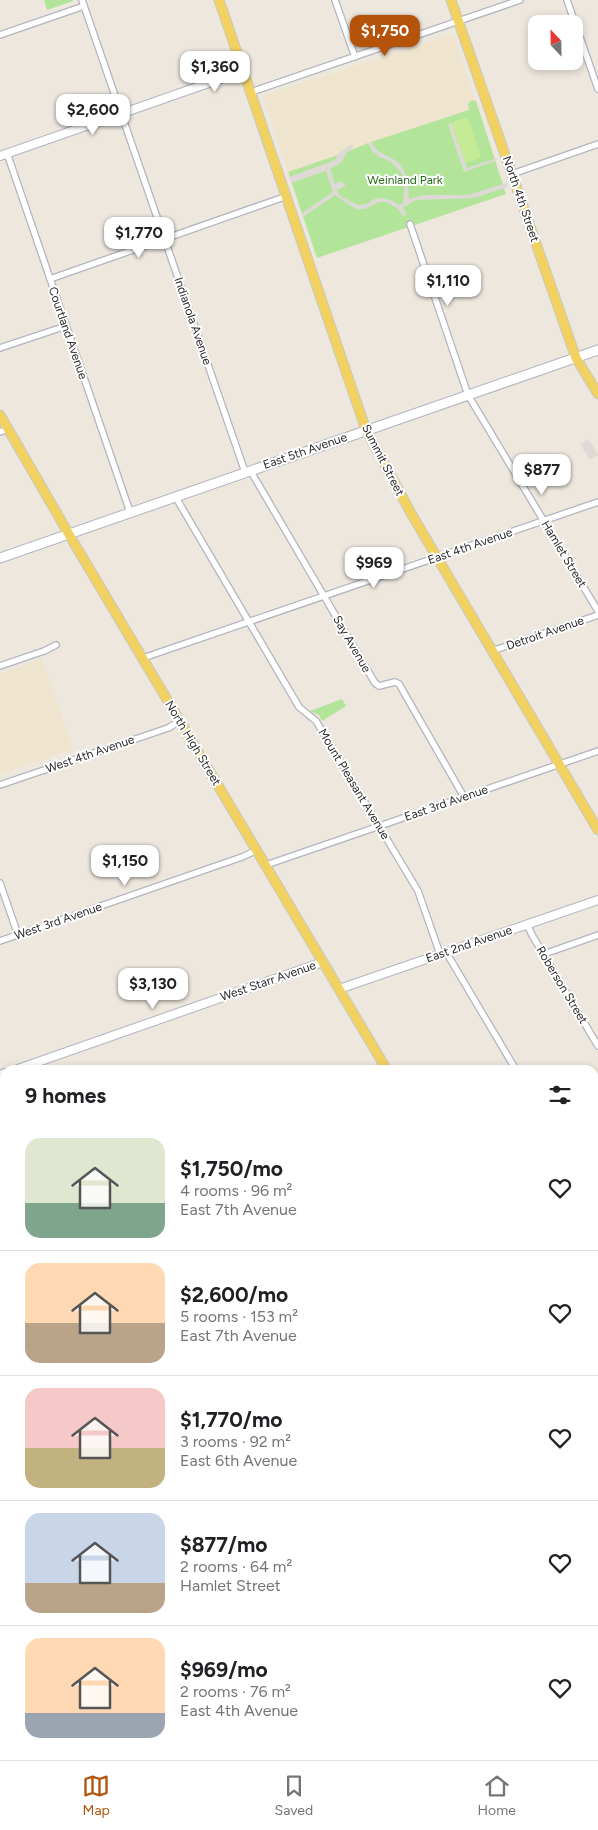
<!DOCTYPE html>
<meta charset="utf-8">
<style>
body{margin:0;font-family:Figtree,sans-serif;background:#f2f2f2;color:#202124;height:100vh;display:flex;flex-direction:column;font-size:19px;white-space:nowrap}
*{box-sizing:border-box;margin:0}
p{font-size:16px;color:#757577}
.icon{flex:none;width:28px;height:28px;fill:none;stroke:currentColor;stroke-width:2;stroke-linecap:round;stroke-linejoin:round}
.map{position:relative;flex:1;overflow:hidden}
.panel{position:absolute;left:0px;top:1065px;width:599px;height:695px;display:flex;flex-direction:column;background:#fff;border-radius:15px 15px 0 0;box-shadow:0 2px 8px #0003}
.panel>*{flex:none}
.needle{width:32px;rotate:338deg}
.fabs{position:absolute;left:528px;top:15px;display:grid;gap:10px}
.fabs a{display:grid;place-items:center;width:55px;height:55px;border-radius:10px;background:#fff;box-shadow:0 2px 8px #0003;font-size:25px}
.price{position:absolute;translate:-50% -42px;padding:0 11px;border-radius:10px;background:#fff;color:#222;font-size:16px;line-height:32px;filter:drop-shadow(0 1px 2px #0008)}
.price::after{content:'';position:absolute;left:50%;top:30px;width:15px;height:11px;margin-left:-8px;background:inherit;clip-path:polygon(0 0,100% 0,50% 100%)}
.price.selected{background:#b45309;color:#fff}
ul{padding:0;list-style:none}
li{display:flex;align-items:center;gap:15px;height:125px;padding:0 25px}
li+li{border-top:1px solid #e0e0e0}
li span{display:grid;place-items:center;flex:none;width:140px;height:100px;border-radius:15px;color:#555}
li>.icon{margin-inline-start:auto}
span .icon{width:60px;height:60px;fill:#fffc;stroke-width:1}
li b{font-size:21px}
h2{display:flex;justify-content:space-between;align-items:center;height:60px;padding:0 25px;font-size:21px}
.menu{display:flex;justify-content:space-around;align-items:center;height:70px;border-top:1px solid #e0e0e0;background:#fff;font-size:14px;color:#757577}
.menu a{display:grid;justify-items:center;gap:2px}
.menu .selected{color:#b45309}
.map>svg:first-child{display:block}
.education{fill:#efe4cd}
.green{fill:#b2e49a}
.pitch{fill:#c5eb96}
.plaza{fill:#dddad5}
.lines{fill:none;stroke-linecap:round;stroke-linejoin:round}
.minor-casing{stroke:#b1b4bf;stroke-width:8}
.tertiary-casing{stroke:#b1b4bf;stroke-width:10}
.secondary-casing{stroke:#b1b4bf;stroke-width:11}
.primary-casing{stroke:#c8c8c8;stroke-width:11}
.minor{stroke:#fff;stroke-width:5.5}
.tertiary{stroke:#fff;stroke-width:8}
.secondary{stroke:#fff;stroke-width:9}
.primary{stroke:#f1d15f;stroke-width:9}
.labels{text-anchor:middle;stroke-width:4;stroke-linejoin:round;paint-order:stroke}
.park-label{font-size:12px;fill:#296a1a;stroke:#fff}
.street-label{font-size:12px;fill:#2b2b2b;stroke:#fff}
</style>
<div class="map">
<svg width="598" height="1760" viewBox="0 0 598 1760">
<rect width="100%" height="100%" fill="#ede7de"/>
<g class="education">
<path d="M453 34 477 108 288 172 263 96Z"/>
<path d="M42 659 73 749 0 774V674Z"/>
</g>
<g class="green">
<path d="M44 0H72L73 1 47 10Z"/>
<path d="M471 100 476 101 506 194 317 258 288 172 347 152 368 143 369 145 371 144V142L469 110 468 105Z"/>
<path d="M342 699 346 706 322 721 319 715 310 711Z"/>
<path d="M594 1714 598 1721V1760H225L223 1755H594Z"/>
</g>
<path class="pitch" d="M468 117 481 157 465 163 451 123Z"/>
<g class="plaza">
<path d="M451 123 467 168 497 158 498 160 464 172 448 124Z"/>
<path d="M371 142 378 151 395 160 400 164 407 177 409 199 423 195H468L506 183 508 187 474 198 416 200 403 207 407 215 403 216 396 207 385 202H379L365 209H357L351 206 335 195 303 217 302 213 333 192 326 171 291 183 289 177 335 160 338 154 352 144 354 148 347 152 342 162 330 169 335 184 341 181 346 186 337 190 338 193 342 197 358 205 367 204 374 199 379 198 391 200 399 205 403 203 405 182 401 172 391 162 383 158 377 157 378 155 373 152 368 143Z"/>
<path d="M589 439 598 455 590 460 580 444Z"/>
</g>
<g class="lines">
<g class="minor-casing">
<g id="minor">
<path d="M82 0 245 472"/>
<path d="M335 0 355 57"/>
<path d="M567 0 598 89"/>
<path d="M0 35 84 6"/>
<path d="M251 92 520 0"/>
<path d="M7 153 130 512"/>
<path d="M512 174 598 144"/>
<path d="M410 224 468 395 598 611"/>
<path d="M50 279 287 196"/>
<path d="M0 348 66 326"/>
<path d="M0 432 8 429"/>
<path d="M250 470 375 683 379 686 395 682 399 684 464 797"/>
<path d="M175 496 299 707 316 721 418 891 440 954"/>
<path d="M492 651 598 615"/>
<path d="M143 658 598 502"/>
<path d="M0 666 44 651 56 645"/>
<path d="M0 785 168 728 180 721"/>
<path d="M266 865 598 751"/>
<path d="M0 883 18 935"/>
<path d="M527 924 532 935 598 1046"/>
<path d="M0 941 242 857 257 850"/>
<path d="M446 952 516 1070"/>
<path d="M544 954 598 935"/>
<path d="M0 1097 5 1112"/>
<path d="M594 1119 598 1118"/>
<path d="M0 1214 5 1212"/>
<path d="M594 1227 598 1225"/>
<path d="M594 1276 598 1283"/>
<path d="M594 1344 598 1342"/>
<path d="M0 1420 5 1418"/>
<path d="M0 1540 5 1538"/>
<path d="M594 1575 598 1574"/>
<path d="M0 1658 5 1657"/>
<path d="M594 1702 598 1709"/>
<path d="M217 1755 219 1760"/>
<path d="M63 1760 78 1755"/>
</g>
</g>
<g class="tertiary-casing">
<g id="tertiary">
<path d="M0 156 243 71"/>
<path d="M339 989 598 900"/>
<path d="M15 1070 323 962"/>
<path d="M0 1075 5 1073"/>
<path d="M0 1736 5 1744"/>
<path d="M11 1755 14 1760"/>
</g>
</g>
<g class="secondary-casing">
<path id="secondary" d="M0 558 598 350"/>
</g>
<g class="primary-casing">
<g id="primary">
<path d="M219 0 366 430 412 515 598 830"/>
<path d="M451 0 576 358 598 394"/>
<path d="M0 415 74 543 387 1070"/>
<path d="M594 1418 598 1425"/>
</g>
</g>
<use href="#minor" class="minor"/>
<use href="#tertiary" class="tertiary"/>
<use href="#secondary" class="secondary"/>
<use href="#primary" class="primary"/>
</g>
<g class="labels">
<g class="park-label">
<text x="405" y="184">Weinland Park</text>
</g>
<g class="street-label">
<text transform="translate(521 199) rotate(71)" y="4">North 4th Street</text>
<text transform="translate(193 321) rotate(71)" y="4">Indianola Avenue</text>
<text transform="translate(68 333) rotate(71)" y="4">Courtland Avenue</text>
<text transform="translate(305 451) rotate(-19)" y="4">East 5th Avenue</text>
<text transform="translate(383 460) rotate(63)" y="4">Summit Street</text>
<text transform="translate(470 546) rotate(-19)" y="4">East 4th Avenue</text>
<text transform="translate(564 554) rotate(59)" y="4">Hamlet Street</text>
<text transform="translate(545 633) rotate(-19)" y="4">Detroit Avenue</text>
<text transform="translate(352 644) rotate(60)" y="4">Say Avenue</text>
<text transform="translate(193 743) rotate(59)" y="4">North High Street</text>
<text transform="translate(90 754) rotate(-19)" y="4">West 4th Avenue</text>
<text transform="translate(354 784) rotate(59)" y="4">Mount Pleasant Avenue</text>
<text transform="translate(446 803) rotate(-19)" y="4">East 3rd Avenue</text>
<text transform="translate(58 921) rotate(-19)" y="4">West 3rd Avenue</text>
<text transform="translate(469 944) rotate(-19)" y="4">East 2nd Avenue</text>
<text transform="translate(268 981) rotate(-19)" y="4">West Starr Avenue</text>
<text transform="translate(562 985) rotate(59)" y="4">Roberson Street</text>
</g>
</g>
</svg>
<div class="fabs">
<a><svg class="needle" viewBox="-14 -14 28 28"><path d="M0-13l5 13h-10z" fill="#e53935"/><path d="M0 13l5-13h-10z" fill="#757577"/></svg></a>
</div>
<b class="price selected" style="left:385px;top:57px">$1,750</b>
<b class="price" style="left:215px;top:93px">$1,360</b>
<b class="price" style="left:93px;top:136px">$2,600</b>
<b class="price" style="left:139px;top:259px">$1,770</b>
<b class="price" style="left:448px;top:307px">$1,110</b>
<b class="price" style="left:542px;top:496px">$877</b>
<b class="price" style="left:374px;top:589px">$969</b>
<b class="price" style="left:125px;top:887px">$1,150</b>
<b class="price" style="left:153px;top:1010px">$3,130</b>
<section class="panel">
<h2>9 homes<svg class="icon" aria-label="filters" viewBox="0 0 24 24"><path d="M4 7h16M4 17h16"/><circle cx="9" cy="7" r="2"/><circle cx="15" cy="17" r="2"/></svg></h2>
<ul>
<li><span style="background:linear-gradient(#dfe7d0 65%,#7fa58c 0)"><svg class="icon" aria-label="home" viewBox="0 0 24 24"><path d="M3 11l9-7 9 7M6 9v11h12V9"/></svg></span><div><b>$1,750/mo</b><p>4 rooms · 96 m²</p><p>East 7th Avenue</p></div><svg class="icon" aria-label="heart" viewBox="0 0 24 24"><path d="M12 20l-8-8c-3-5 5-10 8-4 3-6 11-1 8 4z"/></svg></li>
<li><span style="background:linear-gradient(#ffd9b3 60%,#b9a48a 0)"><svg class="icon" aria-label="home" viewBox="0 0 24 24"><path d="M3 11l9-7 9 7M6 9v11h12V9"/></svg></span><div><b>$2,600/mo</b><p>5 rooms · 153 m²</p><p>East 7th Avenue</p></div><svg class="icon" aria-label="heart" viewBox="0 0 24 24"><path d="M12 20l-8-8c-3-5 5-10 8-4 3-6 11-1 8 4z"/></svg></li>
<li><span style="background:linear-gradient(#f6c9c9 60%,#c2b280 0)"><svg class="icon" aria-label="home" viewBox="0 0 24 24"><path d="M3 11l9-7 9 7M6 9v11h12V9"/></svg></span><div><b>$1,770/mo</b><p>3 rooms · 92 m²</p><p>East 6th Avenue</p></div><svg class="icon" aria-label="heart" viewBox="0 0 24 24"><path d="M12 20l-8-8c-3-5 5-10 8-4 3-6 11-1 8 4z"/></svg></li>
<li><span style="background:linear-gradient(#c9d6e8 70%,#b9a48a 0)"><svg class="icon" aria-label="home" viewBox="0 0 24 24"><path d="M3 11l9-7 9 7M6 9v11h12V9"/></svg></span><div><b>$877/mo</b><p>2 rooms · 64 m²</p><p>Hamlet Street</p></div><svg class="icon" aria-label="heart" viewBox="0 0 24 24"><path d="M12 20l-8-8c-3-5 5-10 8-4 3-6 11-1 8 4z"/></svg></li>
<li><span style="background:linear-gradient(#ffd9b3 75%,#9aa5b1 0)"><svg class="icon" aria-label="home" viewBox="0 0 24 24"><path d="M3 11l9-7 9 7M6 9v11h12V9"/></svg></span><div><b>$969/mo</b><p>2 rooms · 76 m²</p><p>East 4th Avenue</p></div><svg class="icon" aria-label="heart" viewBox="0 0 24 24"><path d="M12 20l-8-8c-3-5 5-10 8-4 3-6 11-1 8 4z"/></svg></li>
</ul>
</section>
</div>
<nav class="menu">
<a class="selected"><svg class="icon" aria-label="map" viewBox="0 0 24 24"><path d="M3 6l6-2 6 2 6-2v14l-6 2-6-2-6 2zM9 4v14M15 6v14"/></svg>Map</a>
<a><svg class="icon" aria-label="saved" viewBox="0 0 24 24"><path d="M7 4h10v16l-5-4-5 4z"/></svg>Saved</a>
<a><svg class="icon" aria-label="home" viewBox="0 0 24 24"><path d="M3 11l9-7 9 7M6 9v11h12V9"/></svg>Home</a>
</nav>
